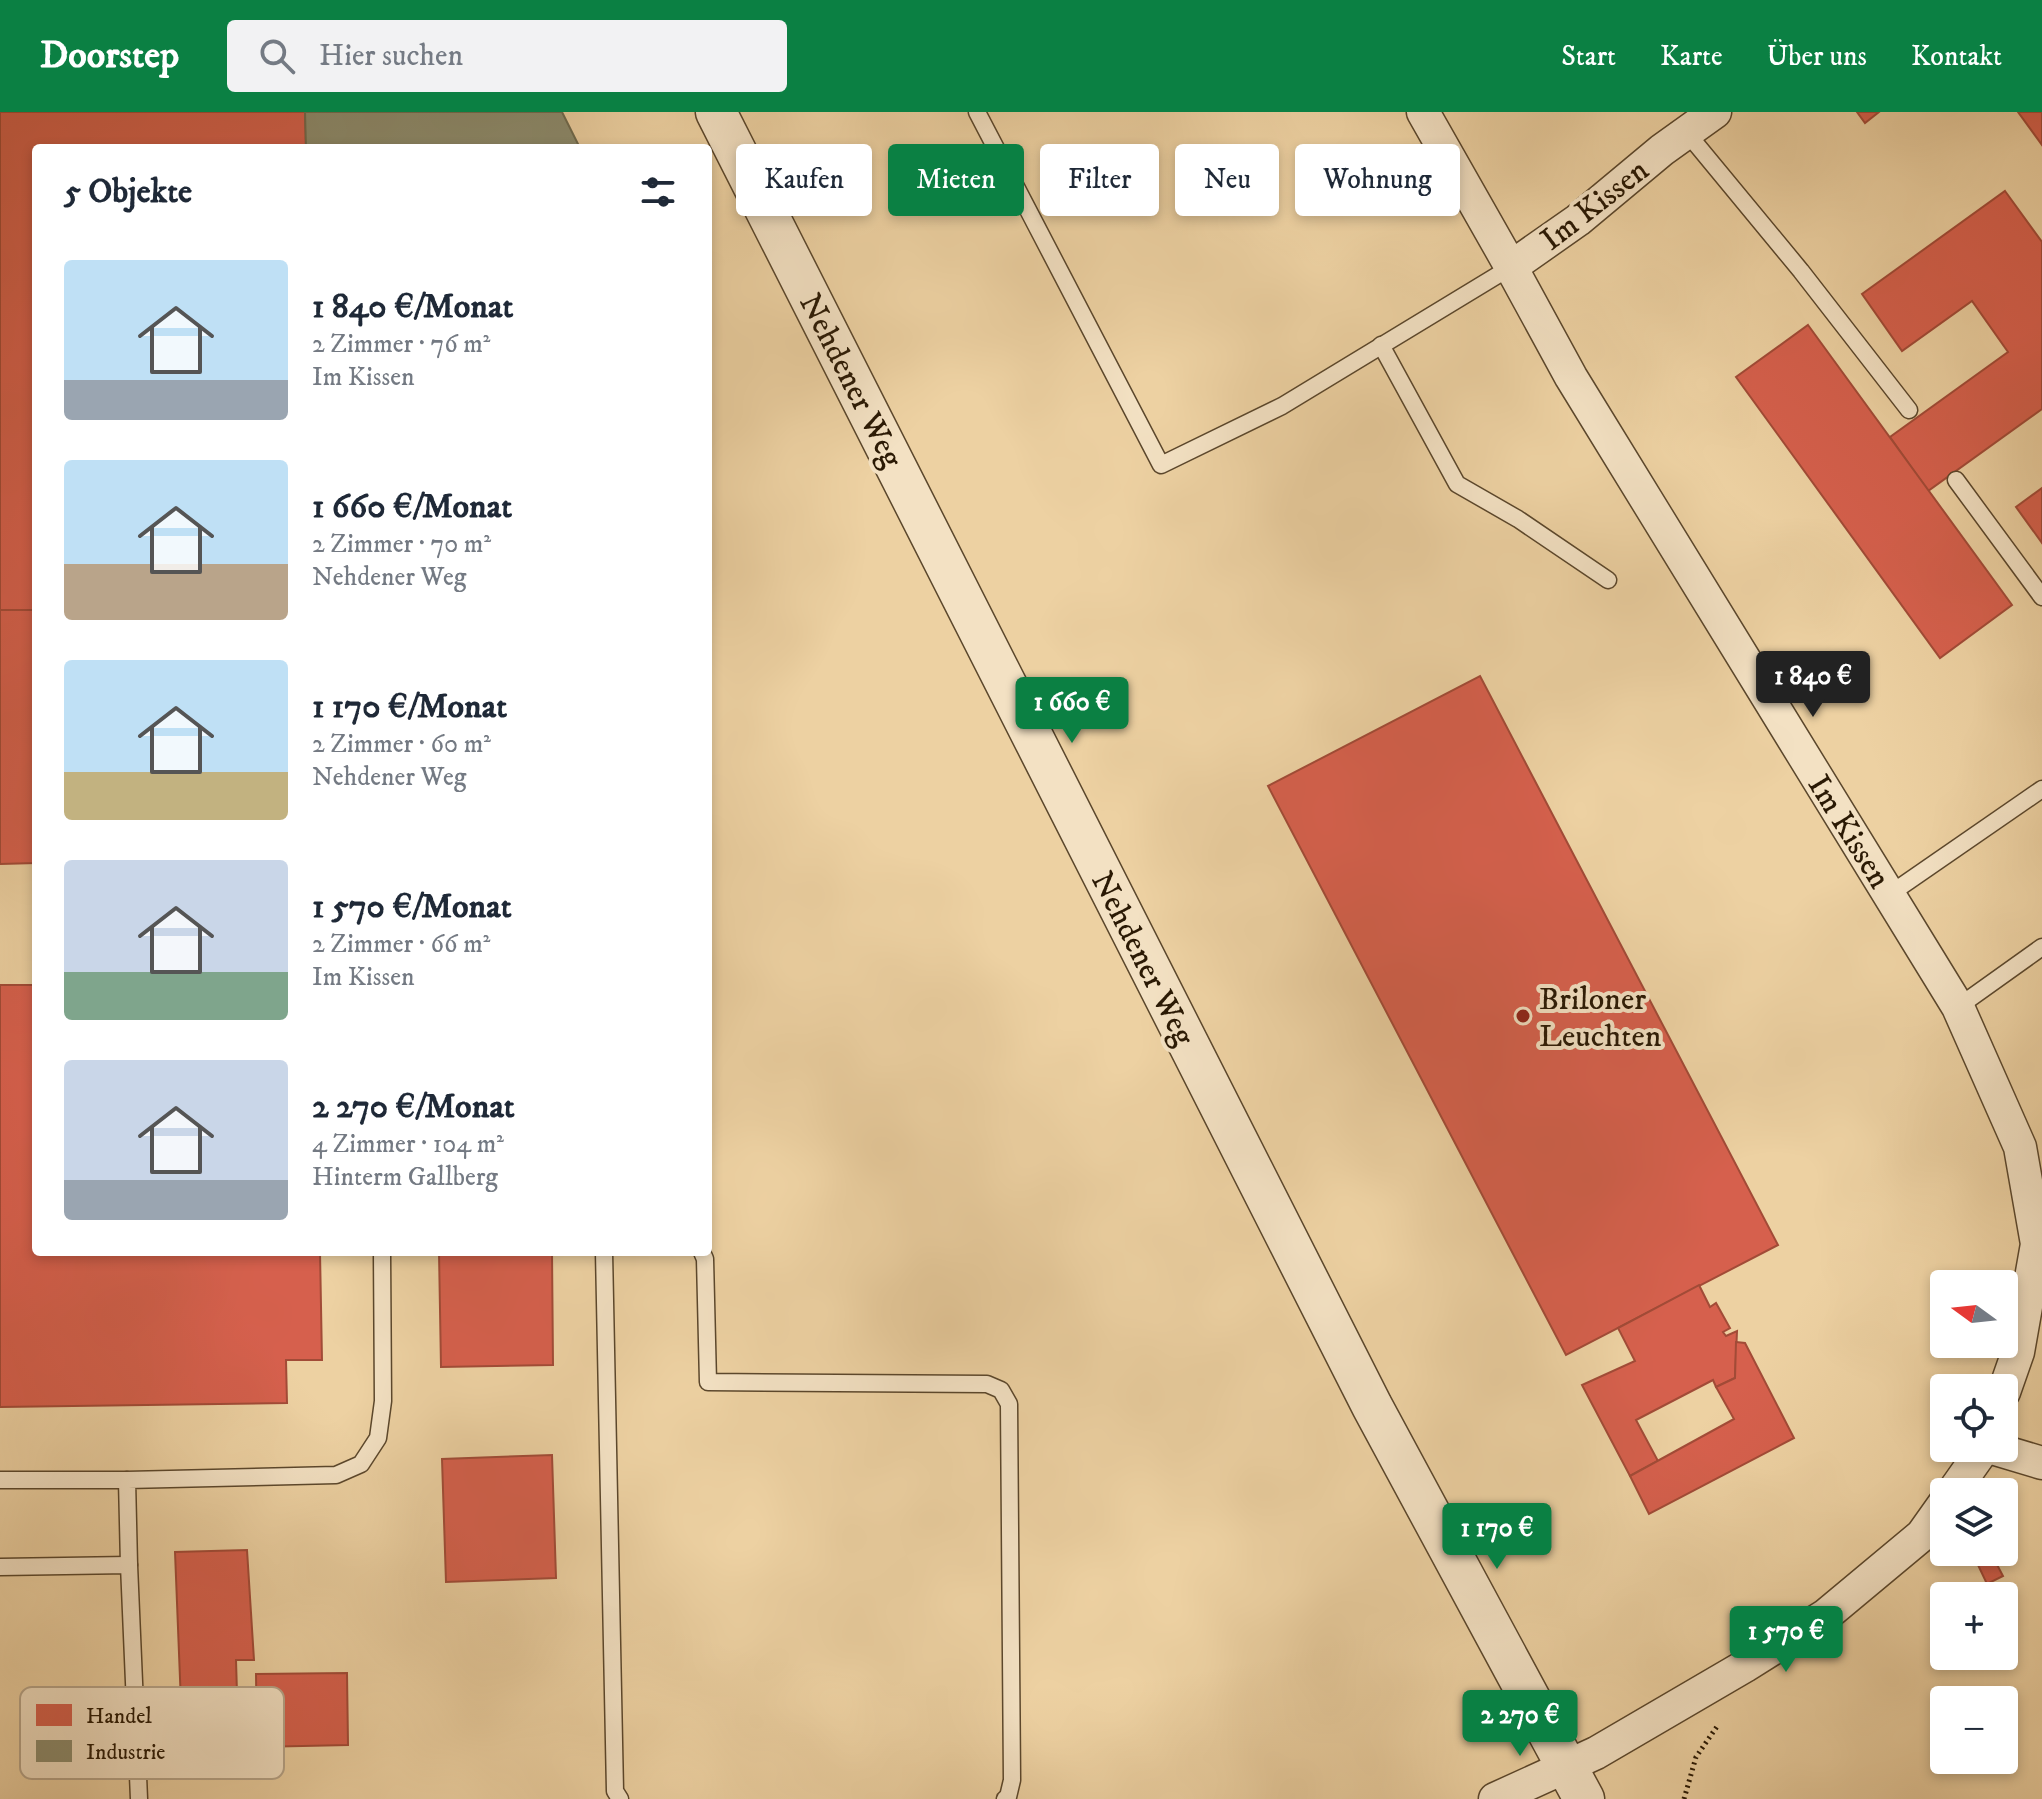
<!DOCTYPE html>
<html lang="de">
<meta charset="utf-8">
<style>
body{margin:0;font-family:"IM FELL DW Pica",serif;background:#f2f2f3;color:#1f2937;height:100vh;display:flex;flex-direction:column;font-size:30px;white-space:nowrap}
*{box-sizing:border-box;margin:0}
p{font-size:26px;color:#747a83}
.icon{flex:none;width:44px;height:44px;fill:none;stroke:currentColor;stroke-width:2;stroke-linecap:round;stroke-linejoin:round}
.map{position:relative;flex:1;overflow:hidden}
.sheet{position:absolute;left:32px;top:32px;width:680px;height:1112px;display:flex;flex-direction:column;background:#fff;border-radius:8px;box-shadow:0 4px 12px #0003}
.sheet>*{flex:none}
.banner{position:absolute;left:736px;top:32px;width:760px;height:72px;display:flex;gap:16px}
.needle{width:52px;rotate:285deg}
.controls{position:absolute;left:1930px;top:1158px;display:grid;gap:16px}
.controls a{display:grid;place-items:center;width:88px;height:88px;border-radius:8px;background:#fff;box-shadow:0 4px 12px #0003;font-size:40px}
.price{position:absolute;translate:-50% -68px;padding:0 18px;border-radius:8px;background:#0b8043;color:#fff;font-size:26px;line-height:52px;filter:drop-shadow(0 2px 4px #0008)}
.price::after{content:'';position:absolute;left:50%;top:48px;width:24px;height:18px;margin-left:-12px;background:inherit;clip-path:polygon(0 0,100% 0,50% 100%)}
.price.selected{background:#222;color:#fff}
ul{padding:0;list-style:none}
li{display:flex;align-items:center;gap:24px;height:200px;padding:0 32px}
li span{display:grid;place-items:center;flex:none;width:224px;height:160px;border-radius:8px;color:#555}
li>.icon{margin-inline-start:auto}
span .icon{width:96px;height:96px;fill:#fffc;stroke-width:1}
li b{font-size:34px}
h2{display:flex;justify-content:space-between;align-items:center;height:96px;padding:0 32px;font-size:34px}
.chip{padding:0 28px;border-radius:8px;background:#fff;box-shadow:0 4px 12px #0003;font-size:28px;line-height:72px}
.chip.selected{background:#0b8043;color:#fff}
header{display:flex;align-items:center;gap:48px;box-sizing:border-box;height:112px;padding:0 40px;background:#0b8043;color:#fff}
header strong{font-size:38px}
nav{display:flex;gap:44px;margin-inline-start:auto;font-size:28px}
.search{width:560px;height:72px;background:#f2f2f3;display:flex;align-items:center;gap:20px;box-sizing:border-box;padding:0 28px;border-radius:8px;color:#747a83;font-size:30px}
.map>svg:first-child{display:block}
.shops{fill:#d6604d;stroke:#a24b37;stroke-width:2}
.industry{fill:#8c8c6e;stroke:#6f6a4e;stroke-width:2}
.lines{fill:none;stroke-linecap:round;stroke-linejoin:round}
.service-casing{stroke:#5b472c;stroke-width:19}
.minor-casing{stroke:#5b472c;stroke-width:35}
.tertiary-casing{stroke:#5b472c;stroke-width:43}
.path{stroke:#2a1904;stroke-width:5;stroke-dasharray:2 4;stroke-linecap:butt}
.service{stroke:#f3e1c3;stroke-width:16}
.minor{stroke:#f3e1c3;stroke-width:32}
.tertiary{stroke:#f3e1c3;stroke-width:40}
.poi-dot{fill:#8f2418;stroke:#f3e1c3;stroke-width:3}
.labels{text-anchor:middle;stroke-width:8;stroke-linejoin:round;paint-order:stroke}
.street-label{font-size:32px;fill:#2a1904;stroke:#f3e1c3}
.poi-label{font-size:32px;fill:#2a1904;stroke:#f3e1c3;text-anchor:start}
.key{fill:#f3e1c3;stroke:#b7a58a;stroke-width:2}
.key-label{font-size:22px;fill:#2a1904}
</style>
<header>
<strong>Doorstep</strong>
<div class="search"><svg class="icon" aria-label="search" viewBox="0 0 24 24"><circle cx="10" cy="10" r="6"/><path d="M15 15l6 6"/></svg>Hier suchen</div>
<nav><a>Start</a><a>Karte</a><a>Über uns</a><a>Kontakt</a></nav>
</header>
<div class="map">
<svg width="2042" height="1687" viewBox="0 0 2042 1687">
<rect width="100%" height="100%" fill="#edd1a2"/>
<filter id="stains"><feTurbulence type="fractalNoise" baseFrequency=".0025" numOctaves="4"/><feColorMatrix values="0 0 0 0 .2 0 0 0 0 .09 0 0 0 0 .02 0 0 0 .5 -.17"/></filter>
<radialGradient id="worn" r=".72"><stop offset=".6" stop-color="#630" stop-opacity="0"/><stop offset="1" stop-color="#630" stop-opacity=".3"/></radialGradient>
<g class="shops">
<path d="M0 0H305L306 36H36V498H0Z"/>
<path d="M1857 0H1879L1865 11Z"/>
<path d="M2018 0H2042V33Z"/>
<path d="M2005 79 2042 130V297L1928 379 1890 325 2008 240 1972 189 1902 239 1862 182Z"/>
<path d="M1808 213 2012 493 1940 546 1736 265Z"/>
<path d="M2042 376V431L2016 395Z"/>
<path d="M0 498H36V751L0 752Z"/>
<path d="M1480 564 1778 1133 1566 1243 1268 674Z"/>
<path d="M0 873H36V1140H320L322 1248H286L287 1291 0 1295Z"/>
<path d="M439 1140H552L553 1253 441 1255Z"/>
<path d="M1699 1173 1710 1195 1716 1191 1730 1216 1723 1220 1726 1224 1737 1219 1735 1266 1716 1275 1713 1268 1636 1308 1658 1349 1630 1364 1582 1273 1635 1249 1618 1216Z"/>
<path d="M1736 1230 1745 1231 1794 1326 1649 1402 1630 1364 1734 1307 1716 1275 1735 1266Z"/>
<path d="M552 1343 556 1466 446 1470 442 1347Z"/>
<path d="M247 1438 254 1548H236L238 1615 182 1617 175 1440Z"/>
<path d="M1993 1445 2003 1464 1987 1472 1978 1453Z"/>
<path d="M347 1561 348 1633 257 1635 256 1562Z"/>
</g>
<path class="industry" d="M305 0H562L580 36H306Z"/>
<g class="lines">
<g class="service-casing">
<g id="service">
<path d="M977 0 1161 353 1282 294 1511 155"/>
<path d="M1687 21 1801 159 1909 298"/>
<path d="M1381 233 1457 372 1518 407 1608 468"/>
<path d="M1956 368 2042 485"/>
<path d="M1890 782 2042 677"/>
<path d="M1958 895 2042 835"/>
<path d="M604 1140 615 1679 620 1687"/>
<path d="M702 1140 705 1147 708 1270 987 1272 1001 1278 1009 1292 1012 1668 1008 1685 1005 1687"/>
<path d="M0 1368H127"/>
<path d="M129 1453 127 1368 336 1363 361 1352 378 1326 383 1289 382 1140"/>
<path d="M0 1455 129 1453 139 1687"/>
</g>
</g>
<g class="minor-casing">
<g id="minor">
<path d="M1423 0 1511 155"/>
<path d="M1715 0 1662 38 1578 108 1511 155 1571 265 1958 895 2020 1035 2037 1132 2018 1240 2004 1280"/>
<path d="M1992 1336 2042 1351"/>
<path d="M1953 1380 1984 1336"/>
<path d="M1495 1687 1596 1641 1745 1554 1826 1503 1922 1423 1944 1392"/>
</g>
</g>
<g class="tertiary-casing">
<path id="tertiary" d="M716 0 1372 1294 1584 1687"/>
</g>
<path class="path" d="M1684 1687 1696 1645 1718 1613"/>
<use href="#service" class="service"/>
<use href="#minor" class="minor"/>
<use href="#tertiary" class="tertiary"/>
</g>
<circle class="poi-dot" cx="1523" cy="904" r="8"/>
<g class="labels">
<g class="street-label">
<text transform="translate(1594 92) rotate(-38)" y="11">Im Kissen</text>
<text transform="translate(852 268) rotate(63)" y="11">Nehdener Weg</text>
<text transform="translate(1850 719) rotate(58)" y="11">Im Kissen</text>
<text transform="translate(1144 846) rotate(63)" y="11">Nehdener Weg</text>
</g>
<g class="poi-label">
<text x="1539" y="897">Briloner<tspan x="1539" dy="37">Leuchten</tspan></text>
</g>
</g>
<rect x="20" y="1575" width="264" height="92" rx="12" class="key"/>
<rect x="36" y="1592" width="36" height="22" fill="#d6604d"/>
<rect x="36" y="1628" width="36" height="22" fill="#8c8c6e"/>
<g class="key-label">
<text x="86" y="1611">Handel</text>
<text x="86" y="1647">Industrie</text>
</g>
<rect width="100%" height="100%" filter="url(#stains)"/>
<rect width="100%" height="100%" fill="url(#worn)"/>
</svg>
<div class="controls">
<a><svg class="needle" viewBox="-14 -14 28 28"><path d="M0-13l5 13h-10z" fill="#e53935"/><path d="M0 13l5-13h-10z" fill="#747a83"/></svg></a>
<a><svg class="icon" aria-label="locate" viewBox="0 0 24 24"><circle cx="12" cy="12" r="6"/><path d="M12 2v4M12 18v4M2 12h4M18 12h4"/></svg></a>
<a><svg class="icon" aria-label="layers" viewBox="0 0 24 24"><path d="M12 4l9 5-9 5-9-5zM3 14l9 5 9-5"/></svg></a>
<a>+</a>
<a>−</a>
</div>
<b class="price selected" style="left:1813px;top:607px">1 840 €</b>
<b class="price" style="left:1072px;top:633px">1 660 €</b>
<b class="price" style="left:1497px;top:1459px">1 170 €</b>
<b class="price" style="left:1786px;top:1562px">1 570 €</b>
<b class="price" style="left:1520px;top:1646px">2 270 €</b>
<div class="banner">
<a class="chip">Kaufen</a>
<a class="chip selected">Mieten</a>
<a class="chip">Filter</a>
<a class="chip">Neu</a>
<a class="chip">Wohnung</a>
</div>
<section class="sheet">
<h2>5 Objekte<svg class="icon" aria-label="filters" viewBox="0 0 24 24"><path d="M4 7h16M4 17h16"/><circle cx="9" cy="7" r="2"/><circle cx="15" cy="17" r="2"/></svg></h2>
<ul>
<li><span style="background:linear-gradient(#bfe0f5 75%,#9aa5b1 0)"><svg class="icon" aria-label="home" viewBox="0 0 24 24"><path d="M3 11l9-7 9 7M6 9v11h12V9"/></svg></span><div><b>1 840 €/Monat</b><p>2 Zimmer · 76 m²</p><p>Im Kissen</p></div></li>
<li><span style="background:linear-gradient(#bfe0f5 65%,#b9a48a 0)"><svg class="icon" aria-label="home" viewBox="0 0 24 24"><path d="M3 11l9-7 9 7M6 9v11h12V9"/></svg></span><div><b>1 660 €/Monat</b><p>2 Zimmer · 70 m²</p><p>Nehdener Weg</p></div></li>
<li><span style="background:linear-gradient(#bfe0f5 70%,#c2b280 0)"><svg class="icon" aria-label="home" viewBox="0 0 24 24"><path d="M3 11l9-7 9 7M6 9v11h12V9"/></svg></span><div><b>1 170 €/Monat</b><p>2 Zimmer · 60 m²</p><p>Nehdener Weg</p></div></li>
<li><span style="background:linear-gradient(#c9d6e8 70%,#7fa58c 0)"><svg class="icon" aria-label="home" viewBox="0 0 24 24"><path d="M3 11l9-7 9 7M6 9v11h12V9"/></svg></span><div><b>1 570 €/Monat</b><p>2 Zimmer · 66 m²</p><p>Im Kissen</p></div></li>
<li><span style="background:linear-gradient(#c9d6e8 75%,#9aa5b1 0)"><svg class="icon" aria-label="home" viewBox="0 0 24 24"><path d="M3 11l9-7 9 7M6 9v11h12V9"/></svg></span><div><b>2 270 €/Monat</b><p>4 Zimmer · 104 m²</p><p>Hinterm Gallberg</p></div></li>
</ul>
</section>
</div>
